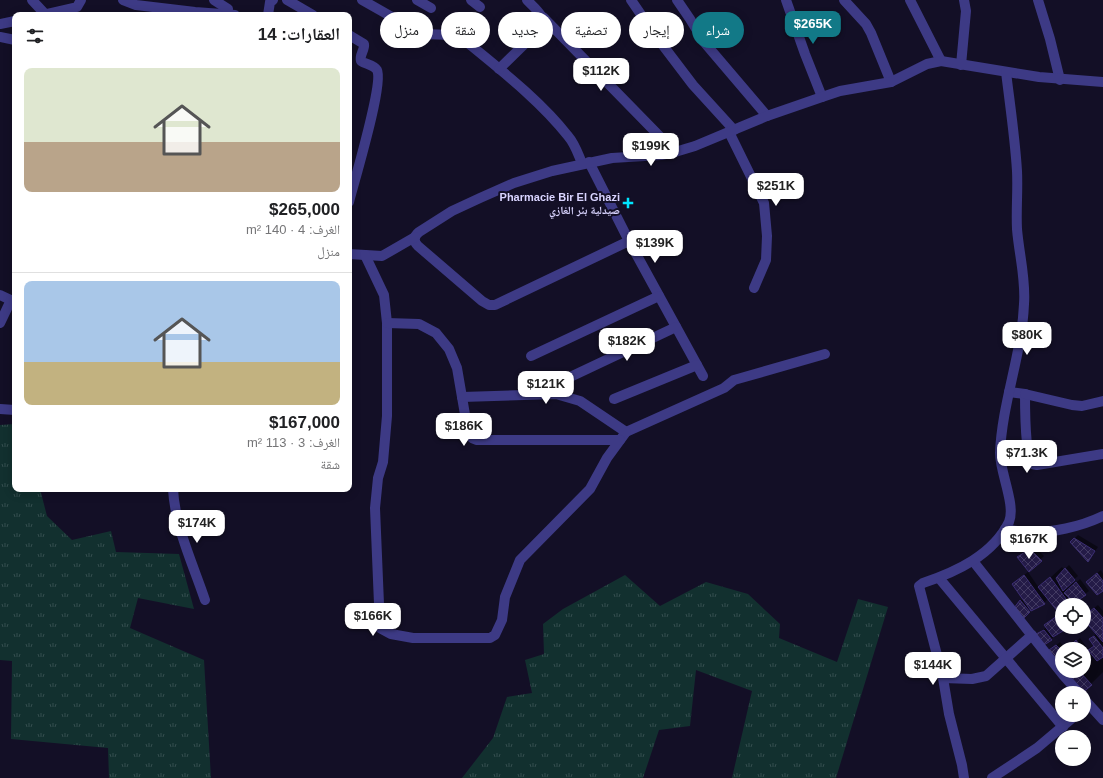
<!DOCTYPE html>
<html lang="ar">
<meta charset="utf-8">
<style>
body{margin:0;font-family:Helvetica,"Noto Naskh Arabic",sans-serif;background:#f6f6f6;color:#202124;direction:rtl;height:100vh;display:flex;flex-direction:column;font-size:15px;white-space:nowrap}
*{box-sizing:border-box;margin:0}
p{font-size:13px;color:#757577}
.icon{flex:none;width:22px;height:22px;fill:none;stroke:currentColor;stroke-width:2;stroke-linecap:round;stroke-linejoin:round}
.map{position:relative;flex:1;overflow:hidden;direction:ltr}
.panel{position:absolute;left:12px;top:12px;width:340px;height:480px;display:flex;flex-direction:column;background:#fff;border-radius:8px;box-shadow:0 2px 10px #0003;direction:rtl}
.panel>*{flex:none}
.guide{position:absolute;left:364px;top:12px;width:380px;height:36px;direction:rtl;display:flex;gap:8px}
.tools{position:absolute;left:1055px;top:598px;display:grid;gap:8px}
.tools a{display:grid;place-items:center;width:36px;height:36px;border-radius:50%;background:#fff;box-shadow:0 2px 10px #0003;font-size:20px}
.price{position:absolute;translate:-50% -34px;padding:0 9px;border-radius:8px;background:#fff;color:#222;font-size:13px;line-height:26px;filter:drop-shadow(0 1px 2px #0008)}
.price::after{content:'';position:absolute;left:50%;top:24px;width:12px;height:9px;margin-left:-6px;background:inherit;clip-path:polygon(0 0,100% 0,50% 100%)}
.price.current{background:#127987;color:#fff}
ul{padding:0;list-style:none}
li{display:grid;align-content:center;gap:8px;height:212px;padding:0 12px}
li+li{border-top:1px solid #e0e0e0}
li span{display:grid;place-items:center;height:124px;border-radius:8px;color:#555}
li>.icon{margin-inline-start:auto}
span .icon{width:72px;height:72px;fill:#fffc;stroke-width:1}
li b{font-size:17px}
h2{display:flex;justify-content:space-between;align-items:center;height:48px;padding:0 12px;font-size:17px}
.pill{padding:0 14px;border-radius:18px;background:#fff;box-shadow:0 2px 10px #0003;font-size:14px;line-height:36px}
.pill.current{background:#127987;color:#fff}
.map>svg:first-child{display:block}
.grass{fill:url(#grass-tufts)}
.shadow{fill:#0007}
.building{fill:url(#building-cross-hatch);stroke:#3b2d73}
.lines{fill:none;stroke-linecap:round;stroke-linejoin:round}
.street{stroke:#3d3a85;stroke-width:10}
.poi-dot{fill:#00e5ff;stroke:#130f26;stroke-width:1.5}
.labels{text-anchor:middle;stroke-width:4;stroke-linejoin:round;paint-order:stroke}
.poi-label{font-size:11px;font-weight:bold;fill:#d9d4ff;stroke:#130f26;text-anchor:end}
</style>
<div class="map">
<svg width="1103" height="778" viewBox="0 0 1103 778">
<defs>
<pattern id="grass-tufts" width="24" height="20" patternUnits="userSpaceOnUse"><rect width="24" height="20" fill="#12302f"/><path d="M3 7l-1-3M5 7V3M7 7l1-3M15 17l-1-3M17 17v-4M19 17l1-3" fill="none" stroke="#344d4e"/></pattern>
<pattern id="building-cross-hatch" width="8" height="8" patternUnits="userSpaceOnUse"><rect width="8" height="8" fill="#241b47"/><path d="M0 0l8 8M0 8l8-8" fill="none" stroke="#433b63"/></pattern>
</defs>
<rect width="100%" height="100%" fill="#130f26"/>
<g class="grass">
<path d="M15 424V489H40L47 516 72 540 111 531 116 552 179 554 194 609 138 598 130 628 204 660 211 778H109L108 748 11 739 12 661 0 660V425Z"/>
<path d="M625 575 660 606 706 582 748 594 780 624 779 638 837 662 858 599 888 607 836 778H732L752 691 696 670 690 726 659 730 643 778H462L493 738 507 697 532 693 525 660 544 654 543 624 563 609Z"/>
</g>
<g class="shadow">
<path d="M1078 535 1098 547 1088 561 1071 542Z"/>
<path d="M1034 546 1044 556 1029 570 1022 554Z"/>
<path d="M1069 565 1078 576 1072 581 1075 584 1080 579 1089 591 1074 602 1072 599 1065 605H1062V608L1049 598 1044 603 1032 609 1024 617 1020 601 1023 598 1013 584 1028 572 1039 588 1062 567 1064 570Z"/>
<path d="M1101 570 1103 574V589L1091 578Z"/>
<path d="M1098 605 1103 611V672L1091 684 1067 671H1084V649H1069L1080 638 1088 649 1094 645 1091 639 1097 633 1084 617Z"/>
<path d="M1061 613 1062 627H1067L1045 644 1037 634 1047 627 1049 622Z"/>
<path d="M1060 642 1066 649H1062V666L1051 650Z"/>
</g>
<g class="building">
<path d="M1074 538 1095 551 1088 562 1070 542Z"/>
<path d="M1030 549 1042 561 1029 572 1017 557Z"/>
<path d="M1065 568 1075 580 1063 591 1056 578Z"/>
<path d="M1097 573 1103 581V591L1097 595 1086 582Z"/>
<path d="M1024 575 1045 604 1031 611 1012 584Z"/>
<path d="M1050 577 1069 603 1067 605H1062V609L1058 612 1038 587Z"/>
<path d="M1076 582 1086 595 1074 603 1064 593Z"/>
<path d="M1020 600 1030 612 1024 618 1014 608Z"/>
<path d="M1094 608 1103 618V642L1084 620V616Z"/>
<path d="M1057 616 1062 623V627H1065L1066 629 1053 637 1044 625Z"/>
<path d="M1044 630 1052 640 1044 645 1036 634Z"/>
<path d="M1094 636 1103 648V657L1097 661 1088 650 1094 646 1089 639Z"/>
<path d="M1076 640 1082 649H1068Z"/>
<path d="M1056 645 1062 651V667L1049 650Z"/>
<path d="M1084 651 1091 660 1084 664Z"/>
<path d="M1066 671H1079L1092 685 1082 693Z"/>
</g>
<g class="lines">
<g class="street">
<path d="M32 0 45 14"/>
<path d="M123 0 136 5 195 12 235 15"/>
<path d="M214 0 228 9 227 14"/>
<path d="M287 0 313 15"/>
<path d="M362 0 422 34 453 35 459 36 463 39C498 68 540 100 568 136 575 144 578 154 582 163"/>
<path d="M417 0 431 8"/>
<path d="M471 0 480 7"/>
<path d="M631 0 655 35 693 85 734 130"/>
<path d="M677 0 690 19 704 42 767 116"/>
<path d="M786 0 805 54 822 97"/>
<path d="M844 0 866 24 871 33 891 82"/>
<path d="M910 0 941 61"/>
<path d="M1038 0 1050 39 1060 80"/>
<path d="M42 15 77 7 81 0"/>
<path d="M268 15 270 2 273 0"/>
<path d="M543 17 675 152"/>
<path d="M0 24 15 21"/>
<path d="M349 35 364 44C365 50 359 55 361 61 365 64 374 65 377 70 384 83 354 182 349 202"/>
<path d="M0 37 15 40"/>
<path d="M961 65 966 11 964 0"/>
<path d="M499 69 541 28C547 16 534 8 527 0"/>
<path d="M729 132 764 203 767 236 766 260 754 288"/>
<path d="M589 162 629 241 703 376"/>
<path d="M629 241 495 305H489L482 301 418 246C413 241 414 236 419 232L452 211 480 198 514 183 552 171 612 158 661 155 675 152 695 146 767 116 822 97 840 91 891 82 927 64 941 61 1039 77 1103 82"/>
<path d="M349 254 382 256 415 237"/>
<path d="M365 255 384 295 387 323V416L383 462 378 478 375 508 380 628 391 634 413 638H490L495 635 502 620 505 597 520 560 590 489 607 458 626 432 724 388 734 380 825 354"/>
<path d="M0 295 15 302"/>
<path d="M0 323 11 300"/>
<path d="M387 323 419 324 436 333 449 349 457 368 468 432 472 438 477 440H620"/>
<path d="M531 356 659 296"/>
<path d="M568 378 676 327"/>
<path d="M1009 392 1025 394C1025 409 1025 453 1032 464L1037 465 1103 454"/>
<path d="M1025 394 1072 405 1082 406 1103 401"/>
<path d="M462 397 556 394 580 401 626 432"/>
<path d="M614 399 697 365"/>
<path d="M0 409 15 410"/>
<path d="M173 489C175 527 193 564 205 600"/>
<path d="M1005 529C1012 530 1020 532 1027 532 1052 533 1080 527 1103 516"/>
<path d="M973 561 1063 675 1079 693"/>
<path d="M939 578 1063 727"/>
<path d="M943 678 972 679 986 676 1032 635"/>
<path d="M1084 699 1103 720"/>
<path d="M964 778 962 765 949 714 943 678 919 586 923 583C956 572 993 555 1009 522 1016 505 1000 473 1000 453 1002 403 1022 354 1024 304 1026 279 1019 254 1017 229 1016 210 1018 190 1017 171 1015 138 1010 105 1006 72"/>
<path d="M992 778 1037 748 1076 715"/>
</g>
</g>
<path class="poi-dot" d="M626 197h4v4h4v4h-4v4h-4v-4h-4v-4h4z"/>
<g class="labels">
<g class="poi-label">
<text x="620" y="201">Pharmacie Bir El Ghazi<tspan x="620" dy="13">صيدلية بئر الغازي</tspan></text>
</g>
</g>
</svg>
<div class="tools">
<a><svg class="icon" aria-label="locate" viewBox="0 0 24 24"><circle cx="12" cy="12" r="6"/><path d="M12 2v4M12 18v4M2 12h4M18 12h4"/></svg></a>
<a><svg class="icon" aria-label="layers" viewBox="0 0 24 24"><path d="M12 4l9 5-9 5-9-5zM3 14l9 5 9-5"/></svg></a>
<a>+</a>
<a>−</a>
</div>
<b class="price current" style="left:813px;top:45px">$265K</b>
<b class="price" style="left:601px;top:92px">$112K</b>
<b class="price" style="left:651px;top:167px">$199K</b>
<b class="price" style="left:776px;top:207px">$251K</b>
<b class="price" style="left:655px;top:264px">$139K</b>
<b class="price" style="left:1027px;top:356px">$80K</b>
<b class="price" style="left:627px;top:362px">$182K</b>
<b class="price" style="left:546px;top:405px">$121K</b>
<b class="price" style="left:464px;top:447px">$186K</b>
<b class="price" style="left:1027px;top:474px">$71.3K</b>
<b class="price" style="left:197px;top:544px">$174K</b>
<b class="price" style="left:1029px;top:560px">$167K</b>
<b class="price" style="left:373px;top:637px">$166K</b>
<b class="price" style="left:933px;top:686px">$144K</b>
<div class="guide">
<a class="pill current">شراء</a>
<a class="pill">إيجار</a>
<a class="pill">تصفية</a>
<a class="pill">جديد</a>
<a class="pill">شقة</a>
<a class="pill">منزل</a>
</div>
<section class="panel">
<h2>العقارات: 14<svg class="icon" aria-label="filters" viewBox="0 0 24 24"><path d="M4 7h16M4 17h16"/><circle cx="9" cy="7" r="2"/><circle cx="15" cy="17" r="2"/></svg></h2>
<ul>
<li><span style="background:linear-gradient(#dfe7d0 60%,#b9a48a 0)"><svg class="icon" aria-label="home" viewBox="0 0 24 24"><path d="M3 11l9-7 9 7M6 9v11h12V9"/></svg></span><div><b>$265,000</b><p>الغرف: 4 · 140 m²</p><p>منزل</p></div></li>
<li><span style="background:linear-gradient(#a9c7e8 65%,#c2b280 0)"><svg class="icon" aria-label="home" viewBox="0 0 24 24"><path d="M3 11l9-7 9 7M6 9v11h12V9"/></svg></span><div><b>$167,000</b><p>الغرف: 3 · 113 m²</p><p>شقة</p></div></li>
</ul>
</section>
</div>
